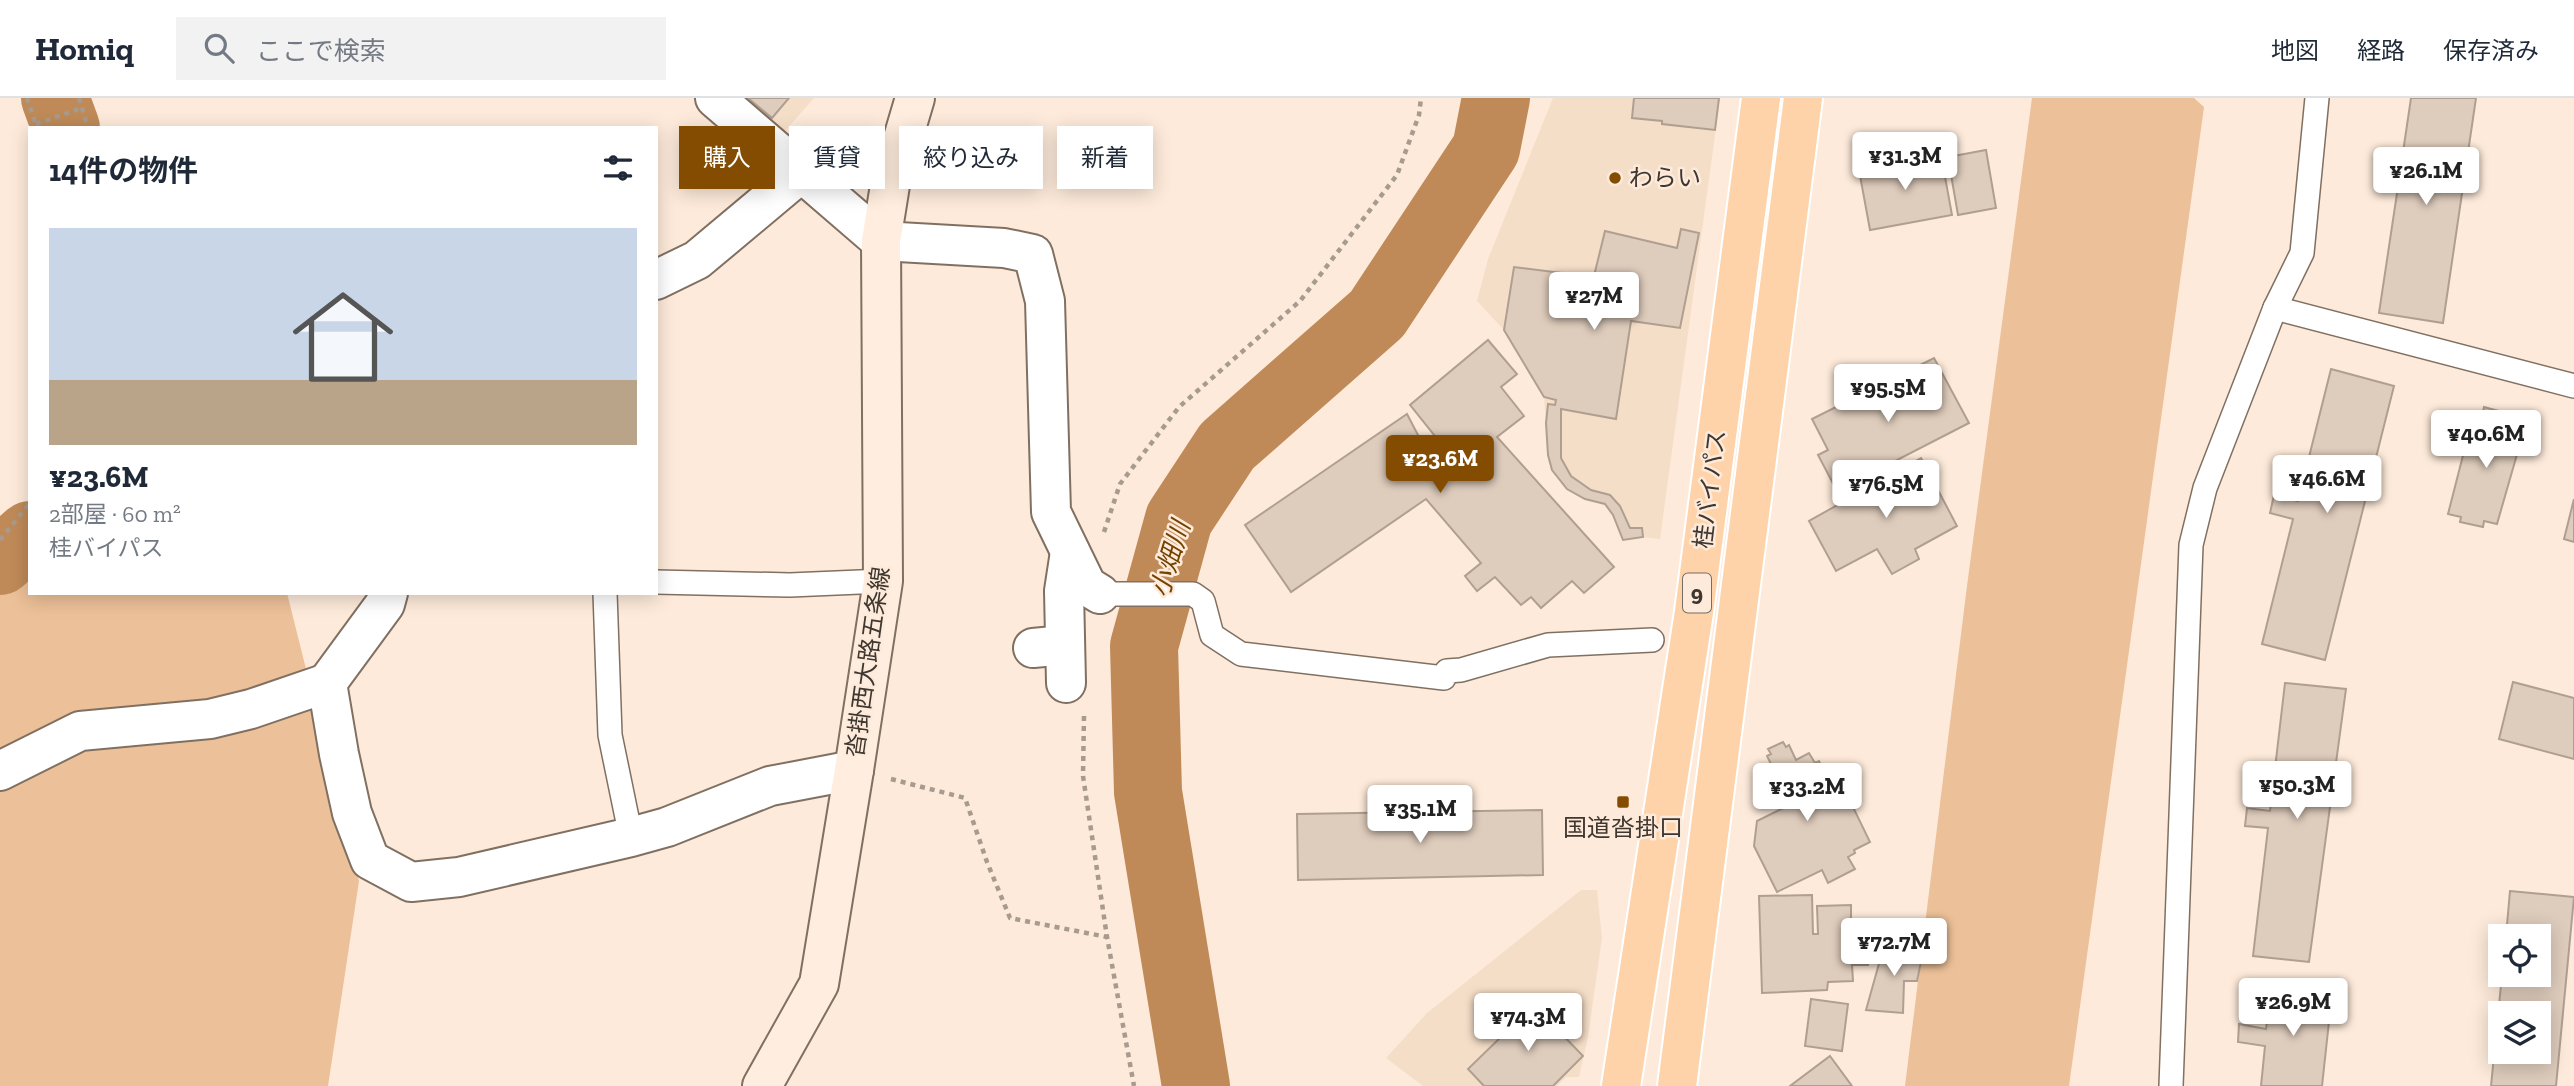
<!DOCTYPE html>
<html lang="ja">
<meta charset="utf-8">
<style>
body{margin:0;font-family:"Zilla Slab","Noto Sans JP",serif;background:#f2f2f3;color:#1f2937;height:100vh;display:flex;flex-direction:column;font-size:26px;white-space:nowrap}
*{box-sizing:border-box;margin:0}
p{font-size:23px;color:#747a83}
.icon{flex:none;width:38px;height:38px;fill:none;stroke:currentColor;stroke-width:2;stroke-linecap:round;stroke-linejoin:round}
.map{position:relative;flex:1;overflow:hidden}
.panel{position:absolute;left:28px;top:28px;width:630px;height:469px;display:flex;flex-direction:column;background:#fff;border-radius:0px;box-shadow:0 4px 18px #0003}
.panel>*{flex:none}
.hud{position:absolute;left:679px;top:28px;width:665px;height:63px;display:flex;gap:14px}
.tools{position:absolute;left:2488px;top:826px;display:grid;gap:14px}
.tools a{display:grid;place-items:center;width:63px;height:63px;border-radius:0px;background:#fff;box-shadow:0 4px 18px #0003;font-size:35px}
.price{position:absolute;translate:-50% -60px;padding:0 16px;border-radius:7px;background:#fff;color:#222;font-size:23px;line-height:46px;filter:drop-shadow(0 2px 4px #0008)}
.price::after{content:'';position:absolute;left:50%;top:42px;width:21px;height:16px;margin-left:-10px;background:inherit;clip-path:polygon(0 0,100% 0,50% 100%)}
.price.active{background:#844c00;color:#fff}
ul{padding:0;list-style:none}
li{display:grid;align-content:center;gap:14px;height:371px;padding:0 21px}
li span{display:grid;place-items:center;height:217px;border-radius:0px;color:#555}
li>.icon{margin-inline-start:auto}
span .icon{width:126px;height:126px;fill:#fffc;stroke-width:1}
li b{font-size:30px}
h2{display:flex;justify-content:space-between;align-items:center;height:84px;padding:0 21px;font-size:30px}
.pill{padding:0 24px;border-radius:0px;background:#fff;box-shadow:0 4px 18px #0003;font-size:24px;line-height:63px}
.pill.active{background:#844c00;color:#fff}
header{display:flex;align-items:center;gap:42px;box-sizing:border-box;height:98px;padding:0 35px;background:#fff;border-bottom:2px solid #e0e1e3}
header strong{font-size:33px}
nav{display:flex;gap:38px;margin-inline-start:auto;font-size:24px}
.search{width:490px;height:63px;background:#f2f2f3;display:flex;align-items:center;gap:18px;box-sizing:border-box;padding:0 24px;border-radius:0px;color:#747a83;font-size:26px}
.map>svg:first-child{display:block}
.built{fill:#f5dec8}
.green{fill:#ecc098}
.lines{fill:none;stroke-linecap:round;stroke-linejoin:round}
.river{stroke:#bf8a57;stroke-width:68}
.building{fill:#deccbc;stroke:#b09f90;stroke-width:2;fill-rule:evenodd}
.service-casing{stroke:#807062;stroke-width:26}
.minor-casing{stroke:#807062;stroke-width:42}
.secondary-casing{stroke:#807062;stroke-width:42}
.trunk-casing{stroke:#fff;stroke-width:42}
.path{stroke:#a79a8e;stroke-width:4.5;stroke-dasharray:5 5;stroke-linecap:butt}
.service{stroke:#fff;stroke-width:23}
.minor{stroke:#fff;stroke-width:38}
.secondary{stroke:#ffeedf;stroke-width:38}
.trunk{stroke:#ffd3aa;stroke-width:38}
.poi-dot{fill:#844c00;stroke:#fdeada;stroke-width:2.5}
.labels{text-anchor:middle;stroke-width:5;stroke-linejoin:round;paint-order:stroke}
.shield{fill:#fdeada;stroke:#776d63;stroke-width:2}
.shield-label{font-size:23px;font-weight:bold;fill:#3e3730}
.poi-label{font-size:24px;fill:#3e3730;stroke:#fdeada;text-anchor:start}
.street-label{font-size:24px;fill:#3e3730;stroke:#fdeada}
.water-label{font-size:26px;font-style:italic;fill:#744200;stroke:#fdeada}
</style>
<header>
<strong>Homiq</strong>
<div class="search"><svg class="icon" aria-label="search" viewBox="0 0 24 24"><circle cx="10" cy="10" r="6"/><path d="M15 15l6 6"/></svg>ここで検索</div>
<nav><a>地図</a><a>経路</a><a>保存済み</a></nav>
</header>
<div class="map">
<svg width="2574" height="988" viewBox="0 0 2574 988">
<rect width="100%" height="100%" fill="#fdeada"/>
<g class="built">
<path d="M743 0H814L784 34Z"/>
<path d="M1553 0H1720L1660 441 1643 439 1623 442 1613 417 1605 406 1585 401 1567 391 1552 372 1548 357 1544 299 1504 232 1477 203 1488 161Z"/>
<path d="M1581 792H1597L1602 840 1588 939 1579 979H1566L1557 988H1423L1386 960 1427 915Z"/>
</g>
<g class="green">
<path d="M2032 0H2194L2204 9 2069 988H1905L1967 488Z"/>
<path d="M30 433V495H287L359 783 328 988H0V450Z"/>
</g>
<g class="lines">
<g class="river">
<path d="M55 0 66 30"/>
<path d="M0 463 30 437"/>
<path d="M1196 988 1148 694 1144 548 1179 421 1227 348 1377 216 1486 51 1496 0"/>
</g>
</g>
<g class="building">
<path d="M748 0H789L772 20Z"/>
<path d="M1634 0H1719L1715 32 1662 26V23L1632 20Z"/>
<path d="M2411 0H2476L2443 225 2379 215 2399 82 2377 78 2380 57 2402 61Z"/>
<path d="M1986 52 1996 110 1958 117 1948 59Z"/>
<path d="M1941 57 1952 117 1870 132 1859 72Z"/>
<path d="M1681 131 1699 135 1680 230 1631 223 1616 321 1561 311V360L1571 378 1591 392 1610 397 1620 408 1630 430H1642L1643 439 1623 442 1613 417 1605 406 1585 401 1567 391 1552 372 1548 357 1546 325 1548 306 1555 307 1556 302 1544 299 1504 232 1514 169 1586 178 1585 181 1593 182 1605 133 1677 150Z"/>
<path d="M1488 242 1517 276 1501 289 1524 318 1497 339 1614 469 1584 495 1572 483 1541 510 1531 499 1521 507 1495 479 1477 493 1465 478 1481 465 1426 401 1291 494 1245 427 1407 316 1419 339 1402 351 1417 373 1428 365 1440 381 1452 370 1430 342 1435 338 1410 307Z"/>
<path d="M1934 260 1969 325 1837 393 1818 357 1828 352 1812 321Z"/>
<path d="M2331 271 2394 288 2325 562 2262 546 2293 421 2270 415 2274 397 2298 403Z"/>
<path d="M2484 309 2517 318 2510 343 2520 346 2497 426 2484 423 2483 429 2460 424 2461 419 2448 416 2469 334 2478 336Z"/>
<path d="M1921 360 1957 428 1915 451 1919 461 1892 476 1877 451 1836 473 1809 423Z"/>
<path d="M2574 401V444L2564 441Z"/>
<path d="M2513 584 2574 600V661L2499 641Z"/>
<path d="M2285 585 2346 591 2309 864 2253 858 2268 730 2245 728 2247 710 2270 713Z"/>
<path d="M1783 644 1786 649 1789 647 1796 662 1809 655 1815 665 1819 663 1826 679 1836 674 1870 744 1854 752 1855 755 1848 759 1855 771 1828 785 1822 772 1777 794 1754 748 1757 723 1818 693 1816 688 1798 697 1794 689 1775 699 1765 680 1766 671 1772 668 1767 658 1771 656 1768 651Z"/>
<path d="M1542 712 1543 777 1298 782 1297 716Z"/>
<path d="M2510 793 2574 799 2556 988H2491L2502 877H2539V838H2506ZM2501 915H2539V954H2501Z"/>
<path d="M1812 797 1813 836H1818L1817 808 1851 807V822H1867L1868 867H1852L1853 883 1828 884 1827 892 1762 895 1759 798Z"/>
<path d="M1885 844 1923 854 1917 883H1904L1903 915 1866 912Z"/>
<path d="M2271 890 2332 896 2322 988H2261L2265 948 2238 944 2239 926 2266 931Z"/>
<path d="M1541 900 1564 923 1556 930 1583 958 1553 988H1484L1468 971Z"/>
<path d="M1811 901 1848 906 1842 953 1805 948Z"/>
<path d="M1830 958 1852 988H1790Z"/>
</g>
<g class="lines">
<g class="service-casing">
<g id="service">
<path d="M2275 210 2574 288"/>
<path d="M656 484 790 487 883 483"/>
<path d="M605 495 610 637 631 739"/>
<path d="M1100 496H1193L1203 503 1212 537 1241 556 1444 580 1447 573 1461 572 1548 547 1652 542"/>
<path d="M2171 988 2191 447 2205 390 2275 210 2302 155 2317 0"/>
</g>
</g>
<g class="minor-casing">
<g id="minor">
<path d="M715 0 881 143 1004 150 1033 156 1045 203 1051 414 1087 488 1100 496"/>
<path d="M656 182 697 162 801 75"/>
<path d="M388 495 385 506 327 585 339 656 352 715 370 762 411 784 459 779 631 739 667 729 770 688 854 672"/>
<path d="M1033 550 1065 547"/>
<path d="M1066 585 1064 493 1070 454"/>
<path d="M0 673 80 633 210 621 251 611 327 585"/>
</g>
</g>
<g class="secondary-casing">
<path id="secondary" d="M762 988 819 886 854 672 883 483 881 143 891 81 915 0"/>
</g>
<g class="trunk-casing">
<g id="trunk">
<path d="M1621 988 1694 514 1761 0"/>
<path d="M1677 988 1803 0"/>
</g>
</g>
<g class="path">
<path d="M27 0 37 30"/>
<path d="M79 0 88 30"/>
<path d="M36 26 82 10"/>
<path d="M1104 434 1120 386 1179 309 1300 203 1397 77 1419 17 1421 0"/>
<path d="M0 442 30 405"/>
<path d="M1084 618 1083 678 1107 839 1134 988"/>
<path d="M891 681 965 700 987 764 1010 820 1107 839"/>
</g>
<use href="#service" class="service"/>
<use href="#minor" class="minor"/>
<use href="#secondary" class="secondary"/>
<use href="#trunk" class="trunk"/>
</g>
<g class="poi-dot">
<circle cx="1615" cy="80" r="7"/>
<rect x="1616" y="697" width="14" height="14" rx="3.5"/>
</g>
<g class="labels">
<rect class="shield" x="1683" y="475.5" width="28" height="39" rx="5"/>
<g class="shield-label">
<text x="1697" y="503">9</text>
</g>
<g class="poi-label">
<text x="1629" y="88">わらい</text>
<text x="1623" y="738" text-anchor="middle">国道沓掛口</text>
</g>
<g class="street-label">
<text transform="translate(1710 391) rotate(-83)" y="8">桂バイパス</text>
<text transform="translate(868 564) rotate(-82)" y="8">沓掛西大路五条線</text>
</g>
<g class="water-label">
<text transform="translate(1170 461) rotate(-73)" y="9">小畑川</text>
</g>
</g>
</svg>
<div class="tools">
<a><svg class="icon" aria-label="locate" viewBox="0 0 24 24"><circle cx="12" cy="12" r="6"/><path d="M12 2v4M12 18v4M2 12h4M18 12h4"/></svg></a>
<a><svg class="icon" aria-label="layers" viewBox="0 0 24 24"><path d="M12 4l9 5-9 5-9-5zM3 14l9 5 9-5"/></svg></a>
</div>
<b class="price" style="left:1905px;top:94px">¥31.3M</b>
<b class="price" style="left:2426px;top:109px">¥26.1M</b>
<b class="price" style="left:1594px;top:234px">¥27M</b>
<b class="price" style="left:1888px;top:326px">¥95.5M</b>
<b class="price" style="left:2486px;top:372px">¥40.6M</b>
<b class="price active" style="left:1440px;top:397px">¥23.6M</b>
<b class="price" style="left:2327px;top:417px">¥46.6M</b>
<b class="price" style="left:1886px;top:422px">¥76.5M</b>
<b class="price" style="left:2297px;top:723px">¥50.3M</b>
<b class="price" style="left:1807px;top:725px">¥33.2M</b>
<b class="price" style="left:1420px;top:747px">¥35.1M</b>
<b class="price" style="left:1894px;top:880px">¥72.7M</b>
<b class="price" style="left:2293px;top:940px">¥26.9M</b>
<b class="price" style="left:1528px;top:955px">¥74.3M</b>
<div class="hud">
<a class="pill active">購入</a>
<a class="pill">賃貸</a>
<a class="pill">絞り込み</a>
<a class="pill">新着</a>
</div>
<section class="panel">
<h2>14件の物件<svg class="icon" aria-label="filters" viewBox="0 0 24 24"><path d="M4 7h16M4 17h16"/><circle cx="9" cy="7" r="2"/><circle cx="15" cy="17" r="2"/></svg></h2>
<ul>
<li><span style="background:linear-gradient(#c9d6e8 70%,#b9a48a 0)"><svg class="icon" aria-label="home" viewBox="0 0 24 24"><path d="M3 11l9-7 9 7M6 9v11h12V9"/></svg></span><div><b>¥23.6M</b><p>2部屋 · 60 m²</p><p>桂バイパス</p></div></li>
</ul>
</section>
</div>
